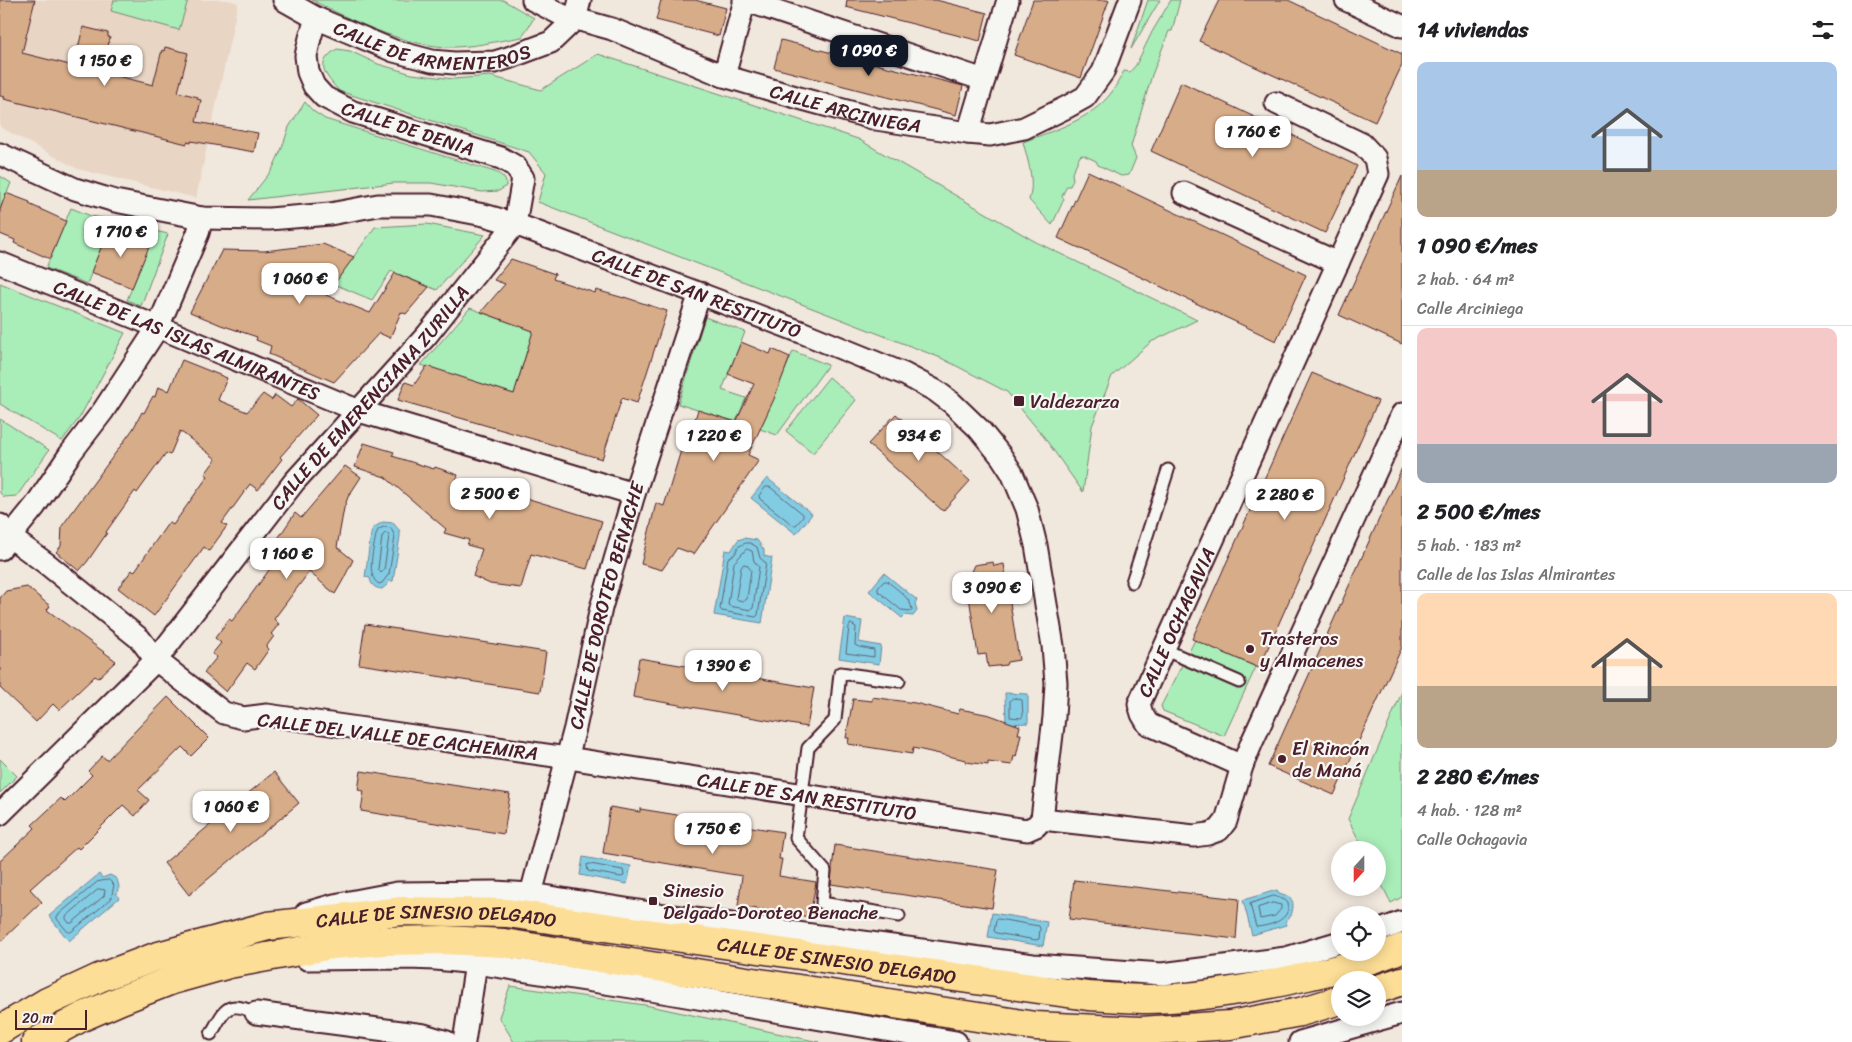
<!DOCTYPE html>
<html lang="es">
<meta charset="utf-8">
<style>
body{margin:0;font-family:Sriracha,sans-serif;background:#f2f2f2;color:#202124;height:100vh;display:flex;flex-direction:column;font-size:19px;white-space:nowrap}
*{box-sizing:border-box;margin:0}
p{font-size:16px;color:#757577}
.icon{flex:none;width:28px;height:28px;fill:none;stroke:currentColor;stroke-width:2;stroke-linecap:round;stroke-linejoin:round}
.map{position:relative;flex:1;overflow:hidden}
.sheet{display:flex;flex-direction:column;background:#fff;width:450px}
.sheet>*{flex:none}
.needle{width:32px;rotate:201deg}
.buttons{position:absolute;left:1331px;top:841px;display:grid;gap:10px}
.buttons a{display:grid;place-items:center;width:55px;height:55px;border-radius:50%;background:#fff;box-shadow:0 2px 12px #0003;font-size:25px}
.scale{position:absolute;left:15px;bottom:12px;width:72px;box-sizing:border-box;padding-left:5px;border:2px solid #4a1f2b;border-top:0;font-size:14px;line-height:18px;white-space:nowrap;color:#4a1f2b;-webkit-text-stroke:4px #f6f6f2;paint-order:stroke}
.price{position:absolute;translate:-50% -42px;padding:0 11px;border-radius:10px;background:#fff;color:#222;font-size:16px;line-height:32px;filter:drop-shadow(0 1px 2px #0008)}
.price::after{content:'';position:absolute;left:50%;top:30px;width:15px;height:11px;margin-left:-8px;background:inherit;clip-path:polygon(0 0,100% 0,50% 100%)}
.price.selected{background:#111827;color:#fff}
ul{padding:0;list-style:none}
li{display:grid;align-content:center;gap:10px;height:265px;padding:0 15px}
li+li{border-top:1px solid #e0e0e0}
li span{display:grid;place-items:center;height:155px;border-radius:10px;color:#555}
li>.icon{margin-inline-start:auto}
span .icon{width:90px;height:90px;fill:#fffc;stroke-width:1}
li b{font-size:21px}
h2{display:flex;justify-content:space-between;align-items:center;height:60px;padding:0 15px;font-size:21px}
main{display:flex;flex:1;min-height:0}
.map>svg:first-child{display:block}
.built{fill:#e8d5c4}
.green{fill:#a9edb8;stroke:#7a8672}
.water{fill:#82cce3;stroke:#6c8799}
.lines{fill:none;stroke-linecap:round;stroke-linejoin:round}
.shore{stroke:#606475;stroke-width:1}
.building{fill:#d7ac88;stroke:#4a1f2b}
.lane-casing{stroke:#4a1f2b;stroke-width:15}
.street-casing{stroke:#4a1f2b;stroke-width:25}
.primary-casing{stroke:#4a1f2b;stroke-width:31}
.lane{stroke:#f6f6f2;stroke-width:11}
.street{stroke:#f6f6f2;stroke-width:21}
.primary{stroke:#fdde96;stroke-width:28}
.poi-dot{fill:#4a1f2b;stroke:#f6f6f2;stroke-width:2}
.labels{text-anchor:middle;stroke-width:4.5;stroke-linejoin:round;paint-order:stroke}
.street-label{font-size:19px;fill:#4a1f2b;stroke:#f6f6f2}
.poi-label{font-size:19px;fill:#4a1f2b;stroke:#f6f6f2;text-anchor:start}
</style>
<main>
<div class="map">
<svg width="1402" height="1042" viewBox="0 0 1402 1042">
<rect width="100%" height="100%" fill="#f0e7dd"/>
<filter id="ink" filterUnits="userSpaceOnUse"><feTurbulence type="fractalNoise" baseFrequency=".02" numOctaves="2"/><feDisplacementMap in="SourceGraphic" scale="10" xChannelSelector="R" yChannelSelector="G"/><feConvolveMatrix kernelMatrix="1 2 1 2 8 2 1 2 1" color-interpolation-filters="sRGB"/></filter>
<g filter="url(#ink)">
<path class="built" d="M0 0H227L238 3 196 198 78 169 0 127Z"/>
<g class="green">
<path d="M114 0H188L179 30 111 11Z"/>
<path d="M312 0H503L534 18 522 37C497 41 471 48 446 47 400 44 352 21 312 0Z"/>
<path d="M1148 0H1160L1131 49Z"/>
<path d="M1171 0H1180L1172 31H1169L1152 75 1131 146 1136 158 1129 175 1121 176 1098 165 1096 161 1083 155 1080 156 1072 173 1073 180 1070 186H1067L1062 196 1064 199 1052 225 1029 200C1035 181 1028 161 1023 142 1054 130 1091 120 1112 92 1116 86 1120 78 1124 71L1130 72 1136 65 1152 32Z"/>
<path d="M337 49 350 51 378 64 412 74 454 79 490 76 541 90 598 54 858 139 1036 242 1197 320 1151 342 1112 376 1092 426 1083 492 1044 437 1007 392 941 358 538 202 546 173 529 152 339 91C325 75 314 63 337 49Z"/>
<path d="M305 102 313 111 325 119 495 172C501 175 507 178 506 186L499 191 482 192 431 183H394L248 200 272 170 282 148 289 127Z"/>
<path d="M0 176 11 183 0 210Z"/>
<path d="M71 208 91 216 112 220 87 284 46 268Z"/>
<path d="M427 224 485 235 437 290 391 271 372 300 334 284 375 227Z"/>
<path d="M155 231 168 234 141 306 127 300Z"/>
<path d="M0 283 125 333 80 417 62 441 0 404Z"/>
<path d="M470 308 536 332 527 351 514 394 421 365Z"/>
<path d="M705 317 745 332 722 390 746 398 736 422 678 404Z"/>
<path d="M793 351 828 365 777 435 760 429Z"/>
<path d="M829 377 856 400 813 453 786 431Z"/>
<path d="M0 419 49 450 17 496 4 497 0 493Z"/>
<path d="M1195 640 1256 667 1224 736 1163 711 1161 706Z"/>
<path d="M1402 692V897L1391 903 1378 877V850H1364L1348 819Z"/>
<path d="M0 759 17 776 0 793Z"/>
<path d="M510 986 645 1005 819 1042H514L499 1017Z"/>
</g>
<g class="water">
<path d="M767 478 812 514 796 534 751 498Z"/>
<path d="M383 522 393 523 400 531V536L393 581H389L388 584 382 589C374 588 371 585 370 578L365 577 371 534 373 528Z"/>
<path d="M744 538 757 540 764 550V556L772 558 762 623 714 615 725 550 731 551 738 540Z"/>
<path d="M884 573 917 600 915 603 917 611 913 616 905 615 902 618 869 591Z"/>
<path d="M845 618 862 621 859 642 881 646 879 664 839 658Z"/>
<path d="M1005 693 1028 694V723L1006 724Z"/>
<path d="M583 857 631 866 627 884 580 875Z"/>
<path d="M99 874 102 878 110 875 117 879 119 887 116 894 119 898 69 941 49 916Z"/>
<path d="M1277 890 1279 893C1294 897 1295 902 1291 916L1286 920V925L1252 935 1243 900Z"/>
<path d="M992 913 1047 922 1043 946 988 937Z"/>
</g>
<g class="lines">
<g class="shore">
<path d="M766 487H770L803 514V517L796 525H793L760 499 759 496Z"/>
<path d="M384 527 391 528 395 537 389 574 382 583 379 584C365 576 374 548 376 535L378 530Z"/>
<path d="M387 533 389 536 384 570 381 573 378 569 382 537 384 534Z"/>
<path d="M746 543H750L757 547 760 558 766 563 758 615 756 617 722 611 720 609 728 558 735 554 738 547Z"/>
<path d="M747 549 752 551 754 561 759 567 753 608 751 610 729 606 728 604 734 563Z"/>
<path d="M744 564 747 565 751 570 747 599 744 601 738 600 736 598 741 568Z"/>
<path d="M887 581C896 589 912 598 912 611L901 610 878 591V588L883 582Z"/>
<path d="M851 624 856 627 855 645 859 647 874 650V657L846 653 849 627Z"/>
<path d="M1013 698 1022 700 1023 716 1021 718 1010 717V701Z"/>
<path d="M590 864 623 870 624 876 621 877 588 871 587 865Z"/>
<path d="M109 880 114 885 111 899 71 932H68L57 919V916L97 882Z"/>
<path d="M99 889 105 890 104 896 72 923H69L66 919V917Z"/>
<path d="M1274 896 1285 900 1288 903C1291 920 1270 926 1256 927L1250 904Z"/>
<path d="M1273 903 1281 905V909L1275 916 1260 919 1258 908Z"/>
<path d="M998 919 1039 926 1040 928 1039 939 1036 940 996 933 994 931 996 921Z"/>
</g>
</g>
<g class="building">
<path d="M0 0H35L22 53 74 66 83 27 108 33V37H110L102 72 153 85 162 50 164 51 165 47 188 53 178 92 198 97 197 99 201 100 196 122 258 133 254 152 191 141V143L187 142V144L4 99 5 97 0 96Z"/>
<path d="M661 0H695L726 8 719 36 656 20Z"/>
<path d="M847 0H936L987 13 980 41 846 7Z"/>
<path d="M1033 0H1109L1081 78 1014 55Z"/>
<path d="M1219 0H1288L1402 54V65L1375 122 1199 41Z"/>
<path d="M781 40 963 86 956 115 774 68Z"/>
<path d="M1181 82 1357 166 1325 233 1151 151Z"/>
<path d="M1088 171 1306 275 1276 341 1058 238Z"/>
<path d="M1402 176V344L1339 315Z"/>
<path d="M6 193 30 202 29 204 66 221 50 259 14 243 15 240 0 234V210Z"/>
<path d="M108 231 151 242 132 288 91 272Z"/>
<path d="M323 244 354 257 326 295 370 313 395 273 429 287 406 314 401 312 390 338 379 333 334 382 269 354 271 346 256 340 257 337 221 325 190 312 222 250 264 251Z"/>
<path d="M511 259 555 274 553 279 595 293 596 290 624 298V297L667 311 637 403 622 398 602 459 398 400 405 382 414 385 427 366 514 394 533 331 481 312 505 284 494 280Z"/>
<path d="M741 342 770 354 772 349 790 357 774 399 748 455 759 460 694 554 677 548 662 570 641 564 656 503 664 506 686 434H690L698 410 736 422 754 384 728 374Z"/>
<path d="M182 360 227 378 218 400 247 412 263 394 272 400 275 395 291 407 298 399 317 415 280 457 282 459 258 490 250 484 222 523 227 526 209 551 204 547 154 616 118 588 132 570 134 572 169 522 173 525 208 476 205 474 216 459 180 431 170 455 166 453 137 493 135 491 106 532 107 533 87 562 79 571 56 552 61 546 62 526 133 429 142 412 144 413 153 396 155 397 158 387 169 391Z"/>
<path d="M1312 373 1378 401 1259 668 1192 639Z"/>
<path d="M896 414 970 481 943 511 868 444Z"/>
<path d="M364 443 394 452 392 456 434 469 435 467 458 475 454 488 469 493 468 495 471 496 470 497 512 510 516 495 602 521 587 569 531 554 521 588 490 584 473 576 482 549 467 545 469 540 444 533 446 529 385 477 355 467Z"/>
<path d="M345 466 361 477 348 497 344 508 337 547 353 560 343 580 335 594 309 572 274 619 279 624 271 634 274 636 266 647 269 649 255 669 247 663 226 692 204 673 217 657 212 654 221 643 215 638 229 619 232 621 285 548 277 540 295 513 301 518Z"/>
<path d="M1402 468V647L1334 795 1268 766Z"/>
<path d="M993 562 994 566 1004 564 1019 660 1007 662 1006 665 988 667 986 654 978 655 967 584 971 579 970 574 974 565Z"/>
<path d="M27 587 50 606 47 610 116 661 98 678 95 676 59 710 53 704 36 722 0 688V598L6 591Z"/>
<path d="M365 624 546 652 540 692 359 664Z"/>
<path d="M639 658 814 688 807 727 633 697Z"/>
<path d="M168 697 209 738 191 756 182 747 138 790 149 800 135 816 123 805 79 849 77 847 30 889 42 902 0 942V861L35 828 32 825 61 798 65 802 92 775 88 771 102 756 107 760Z"/>
<path d="M872 697 915 703 958 714 960 709 990 715 1020 726 1018 734H1021L1016 757 1014 756 1012 765 988 762V765L966 762V760L913 748 912 754 848 744 849 738H846L853 699 872 701Z"/>
<path d="M361 771 510 794 504 834 361 811 364 791 358 790Z"/>
<path d="M274 772 299 803 189 895 164 863Z"/>
<path d="M610 807 640 812V809L783 832 779 859H782L779 876 816 882 810 917 738 906 742 876 603 853Z"/>
<path d="M835 845 998 870 992 908 831 884 832 868Z"/>
<path d="M1074 880 1239 899 1236 939 1069 919Z"/>
</g>
<g class="lines">
<g class="lane-casing">
<g id="lane">
<path d="M1132 582 1168 470"/>
<path d="M1163 649 1239 682"/>
<path d="M899 681 840 673 835 720 808 748 796 838 825 871 822 903 899 916"/>
<path d="M211 1034C225 1010 226 999 256 1013"/>
</g>
</g>
<g class="street-casing">
<g id="street">
<path id="s1" d="M284 0 316 18 394 51 432 61 454 63 495 62 508 58 551 42 575 19 580 0"/>
<path id="s2" d="M533 0 562 15 612 29 724 76 799 98 876 119 968 133 990 135 1024 128 1067 107 1085 97 1103 72 1130 0"/>
<path d="M744 0 984 80"/>
<path d="M1346 0 1402 26"/>
<path d="M724 76 745 0"/>
<path d="M968 133 1008 0"/>
<path id="s3" d="M0 154 75 189 115 201 202 218 269 219 330 214 378 205H431L484 215 515 224 801 332 904 374 936 391 952 403 979 429 1001 456 1012 473 1027 509 1036 545 1053 646 1056 683 1054 717 1042 819 1036 826 1027 830 568 758 267 715 243 718 224 713 156 660 140 639 47 564 10 537 0 525"/>
<path d="M1184 193 1338 263"/>
<path id="s4" d="M0 263 175 334 359 411 634 494"/>
<path d="M0 549 35 506 70 454 103 411 158 327 198 233 202 218"/>
<path id="s5" d="M1242 766 1148 724 1142 714 1139 704 1378 174 1375 158 1362 144 1276 103"/>
<path id="s6" d="M0 814 156 660 294 482 427 335 515 224 523 178 515 166 501 158 353 112 324 97 314 86 308 72 306 56 310 38 316 18"/>
<path d="M1042 819 1194 836 1208 834 1219 830 1226 821 1242 766 1252 742 1402 414"/>
<path id="s7" d="M531 894 575 728 601 608 634 494 700 293"/>
<path d="M306 913 334 905 397 893 495 892 531 894 651 913 1033 965 1162 974 1286 958 1340 942"/>
<path d="M1378 931 1402 922"/>
<path d="M307 959 408 958 436 959 476 963 651 990 956 1042"/>
<path d="M256 1013 424 1035 447 1042"/>
<path d="M464 1042 476 963"/>
<path d="M1300 1042 1402 1013"/>
</g>
</g>
<g class="primary-casing">
<g id="primary">
<path d="M1378 989 1402 981"/>
<path id="s8" d="M0 1030 47 1002 99 978 155 957 268 926 402 911 507 913 1088 996C1109 997 1129 999 1149 999 1203 998 1256 988 1307 976 1340 969 1372 961 1402 948"/>
<path d="M36 1042 82 1017 121 1000 172 980 229 964 332 945 383 941 445 940 504 943 1035 1026 1141 1031 1230 1025 1300 1012 1340 1000"/>
</g>
</g>
<use href="#lane" class="lane"/>
<use href="#street" class="street"/>
<use href="#primary" class="primary"/>
</g>
</g>
<g class="poi-dot">
<rect x="1013" y="395" width="12" height="12" rx="2.5"/>
<circle cx="1250" cy="649" r="5"/>
<circle cx="1282" cy="759" r="5"/>
<rect x="648" y="896" width="10" height="10" rx="2.5"/>
</g>
<g class="labels">
<g class="street-label">
<text dy="7" stroke="none"><textPath href="#s1" startOffset="159">CALLE DE ARMENTEROS</textPath></text>
<text dy="7" stroke="none"><textPath href="#s2" startOffset="332">CALLE ARCINIEGA</textPath></text>
<text transform="translate(408 128) rotate(18)" y="7">CALLE DE DENIA</text>
<text dy="7" stroke="none"><textPath href="#s3" startOffset="724">CALLE DE SAN RESTITUTO</textPath></text>
<text dy="7" stroke="none"><textPath href="#s4" startOffset="202">CALLE DE LAS ISLAS ALMIRANTES</textPath></text>
<text dy="7" stroke="none"><textPath href="#s6" startOffset="558">CALLE DE EMERENCIANA ZURILLA</textPath></text>
<text dy="7" stroke="none"><textPath href="#s7" startOffset="298">CALLE DE DOROTEO BENACHE</textPath></text>
<text dy="7" stroke="none"><textPath href="#s5" startOffset="215">CALLE OCHAGAVIA</textPath></text>
<text transform="translate(398 736) rotate(7)" y="7">CALLE DEL VALLE DE CACHEMIRA</text>
<text transform="translate(807 796) rotate(9)" y="7">CALLE DE SAN RESTITUTO</text>
<text dy="7" stroke="none"><textPath href="#s8" startOffset="458">CALLE DE SINESIO DELGADO</textPath></text>
<text dy="7" stroke="none"><textPath href="#s8" startOffset="862">CALLE DE SINESIO DELGADO</textPath></text>
</g>
<g class="poi-label">
<text x="1030" y="408">Valdezarza</text>
<text x="1260" y="645">Trasteros<tspan x="1260" dy="22">y Almacenes</tspan></text>
<text x="1292" y="755">El Rincón<tspan x="1292" dy="22">de Maná</tspan></text>
<text x="663" y="897">Sinesio<tspan x="663" dy="22">Delgado-Doroteo Benache</tspan></text>
</g>
</g>
</svg>
<div class="buttons">
<a><svg class="needle" viewBox="-14 -14 28 28"><path d="M0-13l5 13h-10z" fill="#e53935"/><path d="M0 13l5-13h-10z" fill="#757577"/></svg></a>
<a><svg class="icon" aria-label="locate" viewBox="0 0 24 24"><circle cx="12" cy="12" r="6"/><path d="M12 2v4M12 18v4M2 12h4M18 12h4"/></svg></a>
<a><svg class="icon" aria-label="layers" viewBox="0 0 24 24"><path d="M12 4l9 5-9 5-9-5zM3 14l9 5 9-5"/></svg></a>
</div>
<div class="scale">20 m</div>
<b class="price selected" style="left:869px;top:77px">1 090 €</b>
<b class="price" style="left:105px;top:87px">1 150 €</b>
<b class="price" style="left:1253px;top:158px">1 760 €</b>
<b class="price" style="left:121px;top:258px">1 710 €</b>
<b class="price" style="left:300px;top:305px">1 060 €</b>
<b class="price" style="left:714px;top:462px">1 220 €</b>
<b class="price" style="left:919px;top:462px">934 €</b>
<b class="price" style="left:490px;top:520px">2 500 €</b>
<b class="price" style="left:1285px;top:521px">2 280 €</b>
<b class="price" style="left:287px;top:580px">1 160 €</b>
<b class="price" style="left:992px;top:614px">3 090 €</b>
<b class="price" style="left:723px;top:692px">1 390 €</b>
<b class="price" style="left:231px;top:833px">1 060 €</b>
<b class="price" style="left:713px;top:855px">1 750 €</b>
</div>
<section class="sheet">
<h2>14 viviendas<svg class="icon" aria-label="filters" viewBox="0 0 24 24"><path d="M4 7h16M4 17h16"/><circle cx="9" cy="7" r="2"/><circle cx="15" cy="17" r="2"/></svg></h2>
<ul>
<li><span style="background:linear-gradient(#a9c7e8 70%,#b9a48a 0)"><svg class="icon" aria-label="home" viewBox="0 0 24 24"><path d="M3 11l9-7 9 7M6 9v11h12V9"/></svg></span><div><b>1 090 €/mes</b><p>2 hab. · 64 m²</p><p>Calle Arciniega</p></div></li>
<li><span style="background:linear-gradient(#f6c9c9 75%,#9aa5b1 0)"><svg class="icon" aria-label="home" viewBox="0 0 24 24"><path d="M3 11l9-7 9 7M6 9v11h12V9"/></svg></span><div><b>2 500 €/mes</b><p>5 hab. · 183 m²</p><p>Calle de las Islas Almirantes</p></div></li>
<li><span style="background:linear-gradient(#ffd9b3 60%,#b9a48a 0)"><svg class="icon" aria-label="home" viewBox="0 0 24 24"><path d="M3 11l9-7 9 7M6 9v11h12V9"/></svg></span><div><b>2 280 €/mes</b><p>4 hab. · 128 m²</p><p>Calle Ochagavia</p></div></li>
</ul>
</section>
</main>
